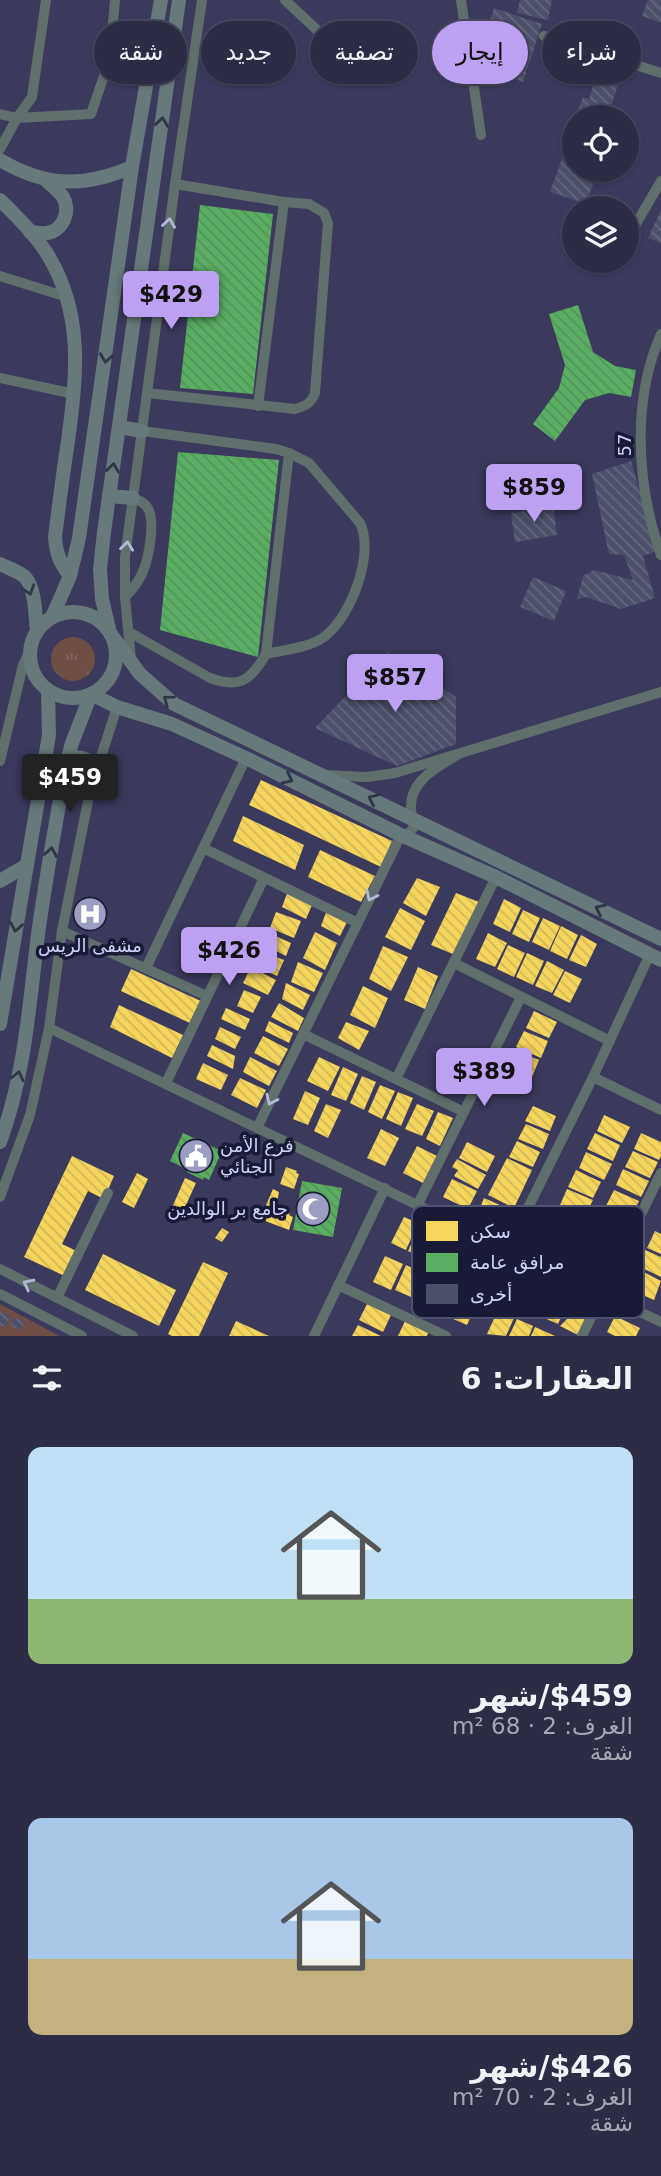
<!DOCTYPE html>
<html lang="ar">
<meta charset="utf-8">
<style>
body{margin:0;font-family:"DejaVu Sans",Vazirmatn,sans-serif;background:#34344c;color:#f1f3f6;direction:rtl;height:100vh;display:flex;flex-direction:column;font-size:26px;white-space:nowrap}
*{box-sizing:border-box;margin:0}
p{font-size:23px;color:#a6a7b3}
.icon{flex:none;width:38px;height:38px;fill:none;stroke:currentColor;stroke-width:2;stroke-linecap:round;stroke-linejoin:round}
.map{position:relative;height:1336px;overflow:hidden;direction:ltr}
.details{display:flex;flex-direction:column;background:#2c2c45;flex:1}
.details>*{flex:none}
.hud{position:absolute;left:21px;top:21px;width:620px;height:63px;direction:rtl;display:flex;gap:14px}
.fabs{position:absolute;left:562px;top:105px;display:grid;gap:14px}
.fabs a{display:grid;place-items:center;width:77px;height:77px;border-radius:50%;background:#2c2c45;box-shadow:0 2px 5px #0004,0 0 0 2px #48485e;font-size:35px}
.price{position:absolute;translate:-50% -60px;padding:0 16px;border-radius:7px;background:#bca0f2;color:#111;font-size:23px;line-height:46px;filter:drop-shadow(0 2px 4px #0008)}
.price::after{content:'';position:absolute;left:50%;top:42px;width:21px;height:16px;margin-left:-10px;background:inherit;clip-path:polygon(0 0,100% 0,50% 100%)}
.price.on{background:#222;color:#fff}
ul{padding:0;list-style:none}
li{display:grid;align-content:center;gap:14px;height:371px;padding:0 28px}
li span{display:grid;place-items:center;height:217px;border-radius:14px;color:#555}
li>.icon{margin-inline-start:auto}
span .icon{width:126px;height:126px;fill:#fffc;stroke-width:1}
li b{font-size:30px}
h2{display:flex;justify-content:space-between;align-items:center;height:84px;padding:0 28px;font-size:30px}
.tag{padding:0 24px;border-radius:32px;background:#2c2c45;box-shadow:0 2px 5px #0004,0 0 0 2px #48485e;font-size:24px;line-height:63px}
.tag.on{background:#bca0f2;color:#111}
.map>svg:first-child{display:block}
.grass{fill:url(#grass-tufts)}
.garden{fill:#6f4e46}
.homes{fill:url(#homes-back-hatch)}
.public{fill:url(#public-back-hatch)}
.building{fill:url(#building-back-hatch)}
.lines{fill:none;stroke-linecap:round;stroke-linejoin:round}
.minor{stroke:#606f6c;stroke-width:10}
.major{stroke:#67797a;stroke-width:14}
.oneway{stroke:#30364a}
.oneway2{stroke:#b2b9d6}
.labels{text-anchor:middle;stroke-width:7;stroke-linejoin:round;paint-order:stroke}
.street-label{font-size:18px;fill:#ced2f9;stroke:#191a36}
.poi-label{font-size:18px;fill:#ced2f9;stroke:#191a36}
.key{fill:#191a36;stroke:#4f5170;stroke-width:2}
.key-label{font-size:19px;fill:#ced2f9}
</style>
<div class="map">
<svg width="661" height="1336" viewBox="0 0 661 1336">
<defs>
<pattern id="grass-tufts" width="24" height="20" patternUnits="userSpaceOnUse" patternTransform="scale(1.75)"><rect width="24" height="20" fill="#6f4e46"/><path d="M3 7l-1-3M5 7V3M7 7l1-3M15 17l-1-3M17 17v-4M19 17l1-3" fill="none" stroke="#826761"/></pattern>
<pattern id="homes-back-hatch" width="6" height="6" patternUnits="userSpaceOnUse" patternTransform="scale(1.75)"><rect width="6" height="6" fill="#f6d55c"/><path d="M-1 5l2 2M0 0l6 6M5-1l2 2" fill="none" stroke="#d1b759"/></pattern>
<pattern id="public-back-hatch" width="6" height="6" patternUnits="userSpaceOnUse" patternTransform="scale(1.75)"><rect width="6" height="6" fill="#5aae61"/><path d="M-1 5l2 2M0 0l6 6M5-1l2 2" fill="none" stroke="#53925c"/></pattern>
<pattern id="building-back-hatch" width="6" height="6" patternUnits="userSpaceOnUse" patternTransform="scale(1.75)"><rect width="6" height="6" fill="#4c5069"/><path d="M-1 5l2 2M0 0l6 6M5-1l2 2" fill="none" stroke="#65687f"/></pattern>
</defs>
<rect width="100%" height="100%" fill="#3b3a5c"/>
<circle class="grass" cx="73" cy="659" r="22"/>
<path class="garden" d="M0 1304 59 1336H0Z"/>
<g class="homes">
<path d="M261 780 392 841 381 867 249 805Z"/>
<path d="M243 816 304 845 295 870 233 841Z"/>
<path d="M320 850 375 876 361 902 308 877Z"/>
<path d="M417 878 440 887 426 916 403 903Z"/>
<path d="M289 888 315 898 306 919 282 907Z"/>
<path d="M456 893 479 902 453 954 431 945Z"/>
<path d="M504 899 521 908 510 932 493 924Z"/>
<path d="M328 907 349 918 340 936 321 926Z"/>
<path d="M400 908 425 921 411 950 385 937Z"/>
<path d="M523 910 540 918 529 942 512 934Z"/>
<path d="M276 912 301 921 294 938 270 928Z"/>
<path d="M543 918 560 926 549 950 532 942Z"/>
<path d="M561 926 578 935 567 959 550 951Z"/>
<path d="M267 932 291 943 286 956 262 944Z"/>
<path d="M315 932 337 943 325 970 303 958Z"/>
<path d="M488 933 507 943 495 967 476 959Z"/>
<path d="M581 935 597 944 586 967 569 960Z"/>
<path d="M508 945 525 953 514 977 497 969Z"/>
<path d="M383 946 408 957 391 991 369 979Z"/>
<path d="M258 950 284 960 277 976 251 964Z"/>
<path d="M527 953 544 961 533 985 516 977Z"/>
<path d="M547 961 564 970 552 993 535 986Z"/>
<path d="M298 962 323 973 314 992 291 982Z"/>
<path d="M251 967 276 980 268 995 243 983Z"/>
<path d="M418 967 438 976 425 1009 404 1000Z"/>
<path d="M131 969 203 1002 192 1024 121 991Z"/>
<path d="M565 971 582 979 570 1003 553 995Z"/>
<path d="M286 983 310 995 303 1010 282 999Z"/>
<path d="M363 986 388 998 375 1028 350 1015Z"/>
<path d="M244 990 261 997 253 1013 237 1006Z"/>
<path d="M279 1003 304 1018 298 1031 271 1017Z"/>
<path d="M119 1005 183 1035 172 1058 110 1027Z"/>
<path d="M226 1008 250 1019 245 1030 221 1019Z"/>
<path d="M534 1011 557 1022 549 1038 526 1028Z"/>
<path d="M269 1021 293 1033 289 1043 265 1031Z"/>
<path d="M346 1022 369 1031 359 1050 338 1038Z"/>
<path d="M220 1027 241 1037 235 1049 215 1039Z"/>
<path d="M524 1031 548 1041 541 1058 516 1047Z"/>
<path d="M263 1036 288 1049 279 1066 254 1053Z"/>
<path d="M212 1045 235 1056 233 1069 207 1056Z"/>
<path d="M515 1050 539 1060 532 1077 507 1066Z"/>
<path d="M250 1057 277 1071 269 1086 243 1072Z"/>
<path d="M319 1057 340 1067 328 1091 307 1081Z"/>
<path d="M203 1063 228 1075 221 1090 196 1079Z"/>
<path d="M343 1067 358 1074 346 1101 331 1095Z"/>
<path d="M362 1076 376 1082 364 1110 350 1103Z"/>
<path d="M240 1078 266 1090 257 1108 231 1095Z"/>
<path d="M380 1085 395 1091 382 1119 368 1112Z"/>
<path d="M305 1091 320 1098 308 1125 293 1119Z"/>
<path d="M398 1092 413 1098 401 1126 386 1119Z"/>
<path d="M326 1104 341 1110 328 1138 314 1131Z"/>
<path d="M417 1104 434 1111 422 1136 405 1129Z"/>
<path d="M533 1106 556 1116 550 1131 525 1121Z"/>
<path d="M438 1112 453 1118 440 1146 426 1139Z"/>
<path d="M604 1115 630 1127 622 1143 597 1131Z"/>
<path d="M526 1124 549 1134 543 1149 518 1139Z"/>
<path d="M381 1129 399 1138 385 1166 367 1158Z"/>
<path d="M595 1133 620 1145 613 1161 587 1149Z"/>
<path d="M641 1133 661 1142V1156L659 1160 634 1149Z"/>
<path d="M517 1141 540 1152 533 1167 509 1157Z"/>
<path d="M467 1142 495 1156 487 1172 459 1158Z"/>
<path d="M417 1146 437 1156 423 1183 403 1173Z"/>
<path d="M633 1151 658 1162 650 1178 625 1167Z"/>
<path d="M586 1152 612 1164 604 1180 579 1168Z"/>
<path d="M72 1156 114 1176 104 1199 88 1191 62 1244 81 1253 69 1278 24 1257Z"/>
<path d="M507 1158 532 1170 514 1208 488 1195Z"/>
<path d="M457 1159 486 1175 478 1189 454 1176 458 1170 452 1167Z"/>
<path d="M286 1167 297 1171 296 1173 299 1174 294 1189 280 1184Z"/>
<path d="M623 1169 649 1181 641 1197 616 1185Z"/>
<path d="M576 1170 601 1182 593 1198 568 1187Z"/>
<path d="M137 1173 148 1179 134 1208 122 1202Z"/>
<path d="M185 1178 196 1183 181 1216 170 1212Z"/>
<path d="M452 1179 477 1191 468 1209 443 1197Z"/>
<path d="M273 1189 279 1192 276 1208 290 1212 289 1215 293 1217 289 1230 260 1219Z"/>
<path d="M567 1189 593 1200 585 1216 560 1205Z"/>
<path d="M614 1190 639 1201 631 1217 606 1206Z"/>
<path d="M484 1198 509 1209 501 1229 476 1218Z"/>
<path d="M404 1217 418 1223 406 1250 391 1243Z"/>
<path d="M419 1227 439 1236 428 1260 408 1251Z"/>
<path d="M222 1228 229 1232 222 1242 215 1238Z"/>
<path d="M655 1231 661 1234V1254L647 1248Z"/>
<path d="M645 1250 661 1257V1277L638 1266Z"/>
<path d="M103 1254 176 1290 159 1326 85 1290Z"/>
<path d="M385 1256 403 1264 391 1290 373 1282Z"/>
<path d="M203 1262 228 1273 199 1336H172L168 1334Z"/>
<path d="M406 1265 422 1273 411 1297 395 1290Z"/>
<path d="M636 1268 661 1281 654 1300 627 1288Z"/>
<path d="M553 1293 569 1300 558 1324 542 1317Z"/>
<path d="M462 1294 478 1301 467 1325 451 1318Z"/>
<path d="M367 1304 391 1315 383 1332 359 1320Z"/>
<path d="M581 1305 589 1309 578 1335 560 1326Z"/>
<path d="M498 1310 514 1318 506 1336 487 1334Z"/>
<path d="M615 1316 640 1328 636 1336H615L607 1332Z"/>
<path d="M517 1319 533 1326 529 1336H509Z"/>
<path d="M236 1321 269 1336H229Z"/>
<path d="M405 1321 428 1333 427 1336H398Z"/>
<path d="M358 1325 381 1336H352Z"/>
<path d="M535 1327 555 1336H531Z"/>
</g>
<g class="public">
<path d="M200 205 273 214 253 394 180 388Z"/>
<path d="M578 305 593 352 615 366 636 370 631 397 609 393 585 400 555 441 533 424 559 388 565 365 549 314Z"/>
<path d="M178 452 279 460 258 657 160 630Z"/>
<path d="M183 1133 222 1151 209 1180 204 1177 203 1180 187 1172 188 1170 170 1161Z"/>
<path d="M302 1181 342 1188 333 1237 293 1230Z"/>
</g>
<g class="building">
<path d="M520 0H552L548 20 517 13Z"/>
<path d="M648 0H661V23L642 16Z"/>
<path d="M494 8 542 24 523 82 505 76 514 48 495 41 498 30 488 27Z"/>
<path d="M603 55 625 62 608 117H576L583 97 589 99Z"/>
<path d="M574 125V170H594L589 182 593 184 586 204 550 192Z"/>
<path d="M661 210V243L648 238Z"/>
<path d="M631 461 657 551 643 556 655 598 621 609 586 597 577 599 583 576 594 570 633 580 624 555 609 554 592 474Z"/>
<path d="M553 506 557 535 515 542 511 513Z"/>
<path d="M533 577 566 591 554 621 520 607Z"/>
<path d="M388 652 456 697V744L397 766 315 728Z"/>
<path d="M0 1312 10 1315 6 1327 0 1325Z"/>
<path d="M13 1317 24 1321 21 1330 10 1326Z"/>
</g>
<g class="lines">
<g class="minor">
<path d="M285 0 318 31"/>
<path d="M461 0 481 135"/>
<path d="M544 36 661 73"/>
<path d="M0 114 17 118 91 114 110 58 115 0"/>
<path d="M0 149 17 118 32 97 46 0"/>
<path d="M626 241 661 181"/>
<path d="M0 276 67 297"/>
<path d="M661 334C631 402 637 487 661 555"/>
<path d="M0 378 74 394"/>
<path d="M147 393 295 409C306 406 311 403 315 393L328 223 324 213 309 204 284 202 175 184"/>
<path d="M258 406 284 202"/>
<path d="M142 431 276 449 289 453 309 463 360 523C375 554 351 617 324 637 309 648 283 650 266 654"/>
<path d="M125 597C133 589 140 580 144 569 149 555 156 519 147 507 144 502 138 500 133 498"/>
<path d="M129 632 210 678C240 689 251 680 266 654L289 453"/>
<path d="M131 660 125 597V557L175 184 202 0"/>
<path d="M0 761 23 665 31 648"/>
<path d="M326 775 367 777 395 773 661 692"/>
<path d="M203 848 358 923"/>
<path d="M62 931 207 996"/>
<path d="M454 963 610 1041"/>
<path d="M146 968 246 758"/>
<path d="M49 1028 661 1322"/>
<path d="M303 1034 464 1112"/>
<path d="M593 1077 661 1110"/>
<path d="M396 1079 496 877"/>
<path d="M166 1083 264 878"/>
<path d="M257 1128 401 835 408 834 414 827C414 820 410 813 411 805 412 779 439 766 459 754"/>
<path d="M0 1197 30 1115 49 1028 62 931 90 791 117 707"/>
<path d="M418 1204 521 997"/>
<path d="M508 1248 593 1077 650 954"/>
<path d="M0 1269 133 1336"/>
<path d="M338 1285 446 1336"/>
<path d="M0 1294 82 1336"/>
<path d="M57 1298 108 1193"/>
<path d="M314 1336 385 1188"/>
<path d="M582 1336 661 1173"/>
</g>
<g class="major">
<path d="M179 0 104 532 100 569 102 599 110 633 140 674 174 704 661 939"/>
<path d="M0 160C46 187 83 188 132 167"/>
<path d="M0 200C16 216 34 233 46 252 84 312 77 374 68 441 63 473 59 505 55 537 56 553 60 563 70 576"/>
<path d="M30 232C35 232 42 234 47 233 63 231 71 211 63 197 59 191 52 186 47 181"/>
<path d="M119 427 142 431"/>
<path d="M109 496 133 498"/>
<path d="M0 564C8 568 18 571 25 577 36 589 35 616 37 631"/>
<circle cx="73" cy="655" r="43"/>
<path d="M52 617 70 576 79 538 132 167 161 0"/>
<path d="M67 761C79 754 89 758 96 770"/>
<path d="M0 881 27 865"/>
<path d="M0 1024 49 735 48 690"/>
<path d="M0 1142C24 1078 29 1009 37 942 45 881 56 821 67 761L72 743 91 694 117 707 172 724 246 758 401 835 496 877 661 960"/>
</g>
</g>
<defs><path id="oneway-chevron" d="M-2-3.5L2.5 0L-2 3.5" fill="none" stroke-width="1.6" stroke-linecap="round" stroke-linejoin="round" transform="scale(1.75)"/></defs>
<g class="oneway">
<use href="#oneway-chevron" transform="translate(162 122) rotate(-82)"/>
<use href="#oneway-chevron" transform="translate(106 358) rotate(98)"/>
<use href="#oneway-chevron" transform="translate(113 468) rotate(-82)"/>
<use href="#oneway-chevron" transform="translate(29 590) rotate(72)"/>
<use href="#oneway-chevron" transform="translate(168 700) rotate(-144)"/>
<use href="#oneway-chevron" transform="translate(288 779) rotate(26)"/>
<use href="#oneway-chevron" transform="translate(373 799) rotate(-155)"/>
<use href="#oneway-chevron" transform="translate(51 852) rotate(-80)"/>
<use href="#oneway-chevron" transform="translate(600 909) rotate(-154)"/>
<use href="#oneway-chevron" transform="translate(16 927) rotate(100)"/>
<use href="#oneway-chevron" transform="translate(18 1076) rotate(-77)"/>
</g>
<g class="oneway2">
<use href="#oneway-chevron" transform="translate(169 223) rotate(-82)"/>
<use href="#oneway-chevron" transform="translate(127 546) rotate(-83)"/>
<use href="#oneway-chevron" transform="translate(371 896) rotate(116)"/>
<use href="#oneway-chevron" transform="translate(271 1100) rotate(116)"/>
<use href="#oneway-chevron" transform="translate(28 1284) rotate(-153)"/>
</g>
<defs>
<g id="hospital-disc" transform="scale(1.75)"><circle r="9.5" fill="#9b9dc2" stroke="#191a36"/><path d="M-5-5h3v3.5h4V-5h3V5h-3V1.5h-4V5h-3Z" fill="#fff"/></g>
<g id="civic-disc" transform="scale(1.75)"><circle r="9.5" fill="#9b9dc2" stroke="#191a36"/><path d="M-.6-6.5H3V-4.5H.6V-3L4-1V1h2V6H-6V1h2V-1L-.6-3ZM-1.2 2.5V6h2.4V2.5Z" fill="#fff"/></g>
<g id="mosque-disc" transform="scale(1.75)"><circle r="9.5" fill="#9b9dc2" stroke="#191a36"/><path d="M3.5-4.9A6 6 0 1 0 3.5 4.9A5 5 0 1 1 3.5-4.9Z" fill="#fff"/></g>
</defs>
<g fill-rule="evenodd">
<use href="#hospital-disc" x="90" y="914"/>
<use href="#civic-disc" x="196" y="1156"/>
<use href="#mosque-disc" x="313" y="1209"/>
</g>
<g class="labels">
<g class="street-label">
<text transform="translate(625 445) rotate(-90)" y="6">57</text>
</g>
<g class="poi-label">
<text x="90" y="952">مشفى الريس</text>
<text x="220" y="1152" text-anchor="start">فرع الأمن<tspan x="220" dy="21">الجنائي</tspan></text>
<text x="288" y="1215" text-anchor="end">جامع بر الوالدين</text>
</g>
</g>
<rect x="412" y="1206" width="232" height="112" rx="10" class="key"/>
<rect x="426" y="1221" width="32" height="20" fill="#f6d55c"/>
<rect x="426" y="1253" width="32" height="19" fill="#5aae61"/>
<rect x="426" y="1284" width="32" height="20" fill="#4c5069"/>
<g class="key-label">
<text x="470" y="1238">سكن</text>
<text x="470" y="1269">مرافق عامة</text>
<text x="470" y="1301">أخرى</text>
</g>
</svg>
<div class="fabs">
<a><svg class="icon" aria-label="locate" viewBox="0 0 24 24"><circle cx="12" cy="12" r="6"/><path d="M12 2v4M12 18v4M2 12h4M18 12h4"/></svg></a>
<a><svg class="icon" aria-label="layers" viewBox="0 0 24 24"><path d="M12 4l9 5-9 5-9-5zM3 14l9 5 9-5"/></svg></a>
</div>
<b class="price" style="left:171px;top:331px">$429</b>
<b class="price" style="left:534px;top:524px">$859</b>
<b class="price" style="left:395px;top:714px">$857</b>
<b class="price on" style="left:70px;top:814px">$459</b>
<b class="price" style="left:229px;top:987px">$426</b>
<b class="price" style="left:484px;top:1108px">$389</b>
<div class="hud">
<a class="tag">شراء</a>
<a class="tag on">إيجار</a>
<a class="tag">تصفية</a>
<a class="tag">جديد</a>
<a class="tag">شقة</a>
</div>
</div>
<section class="details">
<h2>العقارات: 6<svg class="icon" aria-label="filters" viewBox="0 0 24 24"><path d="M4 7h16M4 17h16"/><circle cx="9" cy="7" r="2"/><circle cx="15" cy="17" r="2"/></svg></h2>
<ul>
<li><span style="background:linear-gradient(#bfe0f5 70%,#8fb573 0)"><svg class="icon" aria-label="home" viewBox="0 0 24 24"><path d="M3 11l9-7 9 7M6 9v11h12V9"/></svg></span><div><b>$459/شهر</b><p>الغرف: 2 · 68 m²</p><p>شقة</p></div></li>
<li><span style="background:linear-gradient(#a9c7e8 65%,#c2b280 0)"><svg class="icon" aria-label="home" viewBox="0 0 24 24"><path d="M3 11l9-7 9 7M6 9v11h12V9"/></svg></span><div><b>$426/شهر</b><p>الغرف: 2 · 70 m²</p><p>شقة</p></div></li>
</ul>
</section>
